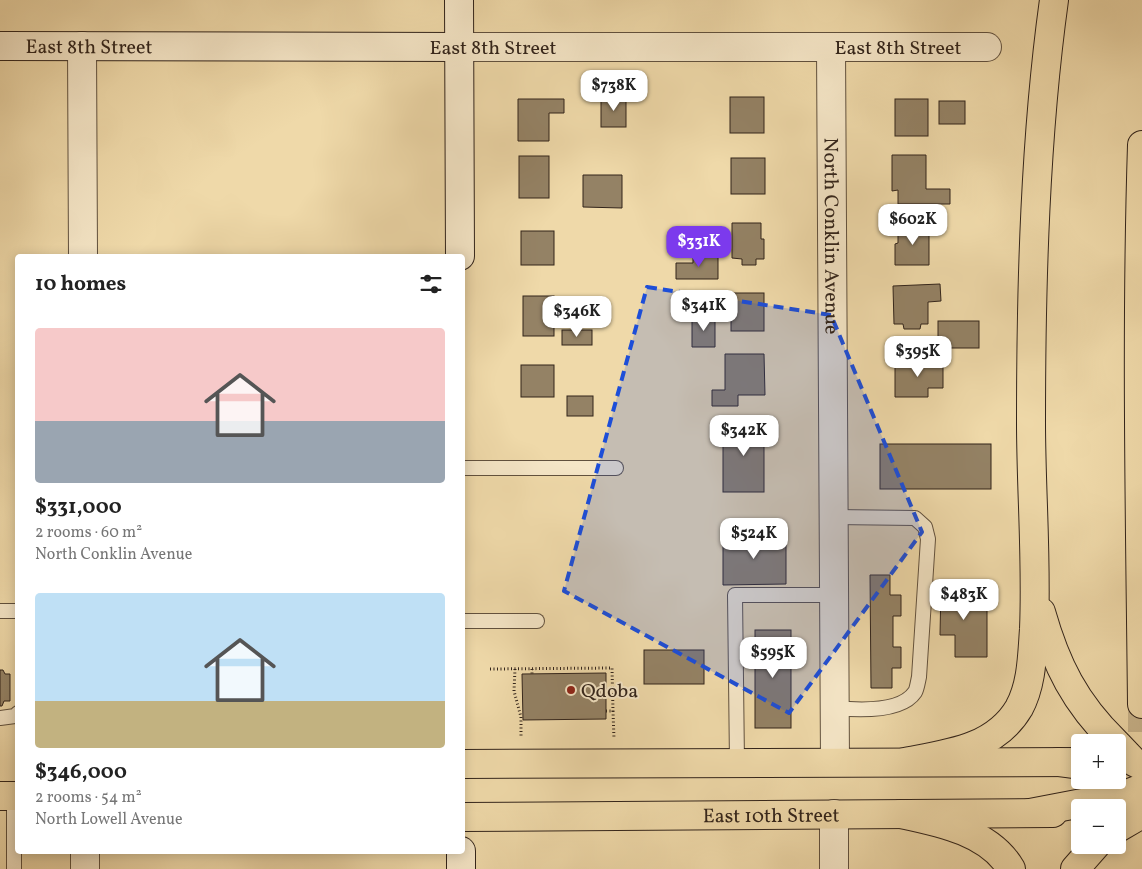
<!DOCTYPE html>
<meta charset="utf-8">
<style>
body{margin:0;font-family:Vollkorn,serif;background:#f6f6f6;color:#222;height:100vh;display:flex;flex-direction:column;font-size:19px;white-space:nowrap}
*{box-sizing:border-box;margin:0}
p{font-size:16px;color:#767676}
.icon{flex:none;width:28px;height:28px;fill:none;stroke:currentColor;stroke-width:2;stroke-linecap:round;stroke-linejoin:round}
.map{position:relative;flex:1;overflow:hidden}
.sheet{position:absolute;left:15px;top:254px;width:450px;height:600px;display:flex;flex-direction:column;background:#fff;border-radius:5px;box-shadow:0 2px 12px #0003}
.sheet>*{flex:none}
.fabs{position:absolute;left:1071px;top:734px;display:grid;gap:10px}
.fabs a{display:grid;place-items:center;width:55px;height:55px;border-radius:5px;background:#fff;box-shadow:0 2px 12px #0003;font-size:25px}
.price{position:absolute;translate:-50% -42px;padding:0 11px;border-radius:10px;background:#fff;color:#222;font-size:16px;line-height:32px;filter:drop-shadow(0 1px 2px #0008)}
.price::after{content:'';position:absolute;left:50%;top:30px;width:15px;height:11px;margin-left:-8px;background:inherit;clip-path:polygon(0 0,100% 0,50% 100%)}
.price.active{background:#7c3aed;color:#fff}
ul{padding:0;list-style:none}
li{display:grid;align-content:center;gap:10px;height:265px;padding:0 20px}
li span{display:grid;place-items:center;height:155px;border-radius:5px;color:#555}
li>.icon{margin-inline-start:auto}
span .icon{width:90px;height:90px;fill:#fffc;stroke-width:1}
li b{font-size:21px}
h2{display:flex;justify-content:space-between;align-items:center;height:60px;padding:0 20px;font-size:21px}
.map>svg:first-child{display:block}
.building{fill:#948265;stroke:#32241b}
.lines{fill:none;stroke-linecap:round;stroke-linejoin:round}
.highway-tunnel{stroke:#c9b58d;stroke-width:28;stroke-dasharray:28 14;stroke-linecap:butt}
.lane-casing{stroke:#61513e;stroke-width:16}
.street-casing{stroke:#61513e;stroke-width:30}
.secondary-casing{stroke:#32241b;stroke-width:30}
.primary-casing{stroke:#32241b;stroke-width:30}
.highway-casing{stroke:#32241b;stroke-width:30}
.path{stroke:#32241b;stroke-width:3;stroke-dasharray:1 2.5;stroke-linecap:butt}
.lane{stroke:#f5e6c7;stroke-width:14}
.street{stroke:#f5e6c7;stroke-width:28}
.secondary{stroke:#f5e6c7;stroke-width:28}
.primary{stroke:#efd9a9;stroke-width:28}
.highway{stroke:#efd9a9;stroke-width:28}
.marked{fill:#1d4ed8;fill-opacity:0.2;stroke:#1d4ed8;stroke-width:4;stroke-dasharray:10 6;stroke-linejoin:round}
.poi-dot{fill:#8f2418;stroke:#f5e6c7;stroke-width:2}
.labels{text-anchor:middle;stroke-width:4;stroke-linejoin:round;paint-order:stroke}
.street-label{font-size:20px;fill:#32241b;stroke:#f5e6c7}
.poi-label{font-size:20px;fill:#32241b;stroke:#f5e6c7;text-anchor:start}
</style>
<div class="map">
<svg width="1142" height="869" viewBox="0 0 1142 869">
<rect width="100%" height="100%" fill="#efd9a9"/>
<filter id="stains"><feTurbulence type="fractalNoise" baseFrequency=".004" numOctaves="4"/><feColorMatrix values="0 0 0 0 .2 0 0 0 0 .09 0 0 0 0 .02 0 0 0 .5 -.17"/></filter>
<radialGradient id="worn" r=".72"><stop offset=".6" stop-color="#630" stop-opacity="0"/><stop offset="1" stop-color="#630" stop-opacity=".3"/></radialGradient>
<g class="building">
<rect x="730" y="97" width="34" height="36"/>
<rect x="601" y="98" width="25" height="29"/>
<path d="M518 99H564V113H549V141H518Z"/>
<rect x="895" y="99" width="33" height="37"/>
<rect x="939" y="101" width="26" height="23"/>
<path d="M892 155H926V189H950V204H898V190L892 191Z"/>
<rect x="519" y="156" width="30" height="42"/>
<rect x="731" y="158" width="34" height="36"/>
<path d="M583 175H622V208L583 207Z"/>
<path d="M732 223H761V239H764V259H756V265H742V259L732 258Z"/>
<path d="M898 226H929V265H895V244L898 243Z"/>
<rect x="521" y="231" width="33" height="34"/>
<path d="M693 255H718V279H676V263H693Z"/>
<path d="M940 284 941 301 928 302V324H921L920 329H904L903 324H894L893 286Z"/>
<rect x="731" y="293" width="33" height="38"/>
<rect x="523" y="296" width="31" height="40"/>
<path d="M715 316V347H692V317Z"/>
<rect x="938" y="321" width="41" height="27"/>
<rect x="562" y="330" width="30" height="15"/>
<path d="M725 354H764L765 395H738V406H712V390H725Z"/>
<path d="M895 362H943V388H928V397H895Z"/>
<rect x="521" y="365" width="33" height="32"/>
<rect x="567" y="396" width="26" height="20"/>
<rect x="723" y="422" width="41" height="70"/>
<rect x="880" y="444" width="111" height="45"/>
<path d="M786 534V584L723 585V535Z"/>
<path d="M870 575H890V595H901V616H893V647H901V668H892V688H871Z"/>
<path d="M941 586H967L966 597 987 598V657H955V635H940Z"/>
<rect x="755" y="630" width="36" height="98"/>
<rect x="644" y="650" width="60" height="34"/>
<path d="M0 670H3L5 674H10V701H4L2 706H0Z"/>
<path d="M606 673V719L523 720 522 674Z"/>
</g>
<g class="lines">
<path class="highway-tunnel" d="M1142 704V737"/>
<g class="lane-casing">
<g id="lane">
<path d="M462 468H616"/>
<path d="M834 517 915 518 925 527 928 539 919 677C918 681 917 689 915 692 901 713 856 710 835 708"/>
<path d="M0 611H18"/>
<path d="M462 621H537"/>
<path d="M0 718 15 716 18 713"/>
<path d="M737 763 735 595H834"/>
<path d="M14 869V796"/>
</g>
</g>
<g class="street-casing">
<g id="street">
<path d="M82 46 83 256"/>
<path id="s1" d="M459 47H987"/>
<path id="s2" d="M831 47 835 762"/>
<path d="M834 814V869"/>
<path d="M85 869V851"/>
</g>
</g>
<g class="secondary-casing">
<g id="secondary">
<path d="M459 0 460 256"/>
<path id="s3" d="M0 46 459 47"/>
<path d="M461 869V851"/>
</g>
</g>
<g class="primary-casing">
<g id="primary">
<path d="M462 764 1080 762"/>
<path d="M0 796H18"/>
<path id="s4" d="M462 817 1053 813"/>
</g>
</g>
<g class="highway-casing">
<g id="highway">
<path d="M1041 612C1056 665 1075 703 1115 742"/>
<path d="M1142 704C1140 518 1136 331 1142 145"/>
<path d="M1118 745 1134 762 1142 766"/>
<path d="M905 762C947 754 995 749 1019 708 1032 684 1032 656 1034 629 1037 560 1031 491 1031 422 1031 284 1035 137 1054 0"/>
<path d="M1058 762 1080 765"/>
<path d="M1030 813 1124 795 1142 788"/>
<path d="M901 814C939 822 990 832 1011 869"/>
<path d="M1118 828 1142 814"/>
<path d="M1075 869 1096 845"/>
</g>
</g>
<g class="path">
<path d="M490 669 612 668 613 711"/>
<path d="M515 669 514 691 521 717V737"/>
<path d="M532 669V674"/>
<path d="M606 711H613L614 739"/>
</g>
<use href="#lane" class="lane"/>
<use href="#street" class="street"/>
<use href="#secondary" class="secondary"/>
<use href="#primary" class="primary"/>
<use href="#highway" class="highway"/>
</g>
<path class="marked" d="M647 287 831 315 922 532 789 713 564 591Z"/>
<circle class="poi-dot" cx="571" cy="690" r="5"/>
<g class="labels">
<g class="street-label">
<text dy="7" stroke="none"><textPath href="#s3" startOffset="89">East 8th Street</textPath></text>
<text x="493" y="54">East 8th Street</text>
<text dy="7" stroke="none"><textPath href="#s1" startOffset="439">East 8th Street</textPath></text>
<text dy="7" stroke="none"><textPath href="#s2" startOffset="189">North Conklin Avenue</textPath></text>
<text dy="7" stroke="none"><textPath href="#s4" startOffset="309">East 10th Street</textPath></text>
</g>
<g class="poi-label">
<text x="581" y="697">Qdoba</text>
</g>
</g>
<rect width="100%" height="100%" filter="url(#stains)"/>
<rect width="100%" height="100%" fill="url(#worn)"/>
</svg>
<div class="fabs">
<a>+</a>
<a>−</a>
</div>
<b class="price" style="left:614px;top:112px">$738K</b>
<b class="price" style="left:913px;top:246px">$602K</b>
<b class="price active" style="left:699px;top:268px">$331K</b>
<b class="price" style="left:704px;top:332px">$341K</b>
<b class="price" style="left:577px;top:338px">$346K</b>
<b class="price" style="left:918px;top:378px">$395K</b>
<b class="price" style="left:744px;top:457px">$342K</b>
<b class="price" style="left:754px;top:560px">$524K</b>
<b class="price" style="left:964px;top:621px">$483K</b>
<b class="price" style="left:773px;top:679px">$595K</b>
<section class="sheet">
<h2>10 homes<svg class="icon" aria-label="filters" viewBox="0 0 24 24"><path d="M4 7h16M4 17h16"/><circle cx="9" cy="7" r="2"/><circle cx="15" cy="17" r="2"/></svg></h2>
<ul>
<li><span style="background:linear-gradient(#f6c9c9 60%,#9aa5b1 0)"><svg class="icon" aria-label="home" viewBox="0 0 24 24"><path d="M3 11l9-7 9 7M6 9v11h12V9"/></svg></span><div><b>$331,000</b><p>2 rooms · 60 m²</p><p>North Conklin Avenue</p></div></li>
<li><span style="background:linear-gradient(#bfe0f5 70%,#c2b280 0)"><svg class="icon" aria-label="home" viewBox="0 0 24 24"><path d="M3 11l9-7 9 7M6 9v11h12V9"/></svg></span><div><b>$346,000</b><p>2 rooms · 54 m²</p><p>North Lowell Avenue</p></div></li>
</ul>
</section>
</div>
